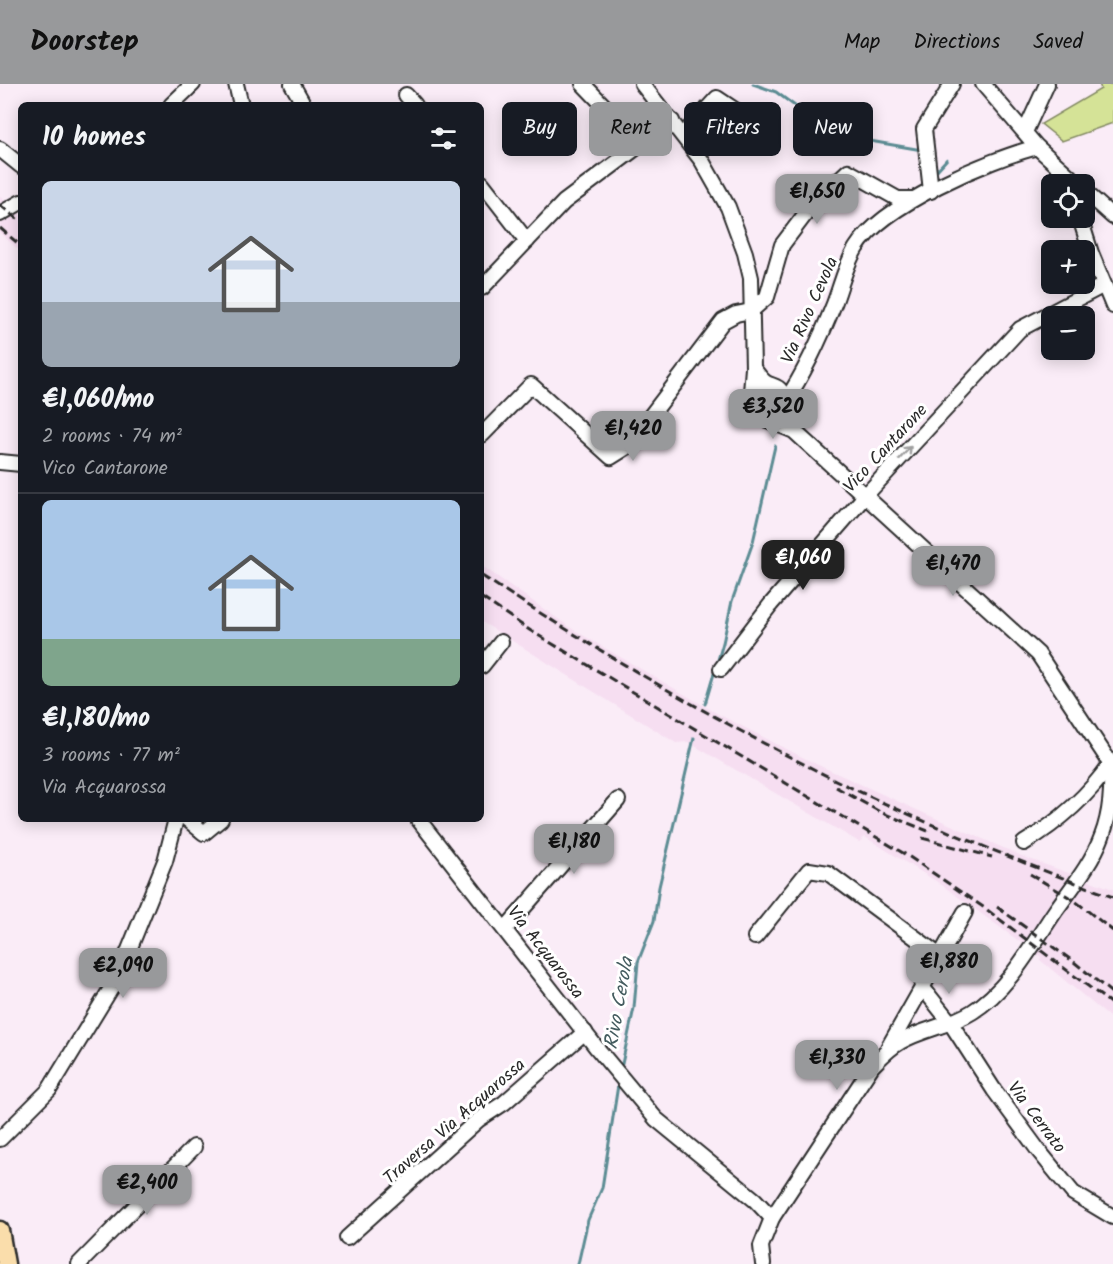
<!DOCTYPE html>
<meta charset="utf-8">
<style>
body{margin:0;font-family:Kalam,sans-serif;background:#242831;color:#f1f3f6;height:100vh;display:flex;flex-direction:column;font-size:22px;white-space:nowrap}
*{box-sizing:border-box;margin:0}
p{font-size:20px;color:#9ea1a6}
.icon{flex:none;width:33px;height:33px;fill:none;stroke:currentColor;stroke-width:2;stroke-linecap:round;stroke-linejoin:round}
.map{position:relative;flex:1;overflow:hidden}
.sheet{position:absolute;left:18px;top:18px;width:466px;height:720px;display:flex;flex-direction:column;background:#171b24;border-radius:9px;box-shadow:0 3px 15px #0003}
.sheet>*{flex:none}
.banner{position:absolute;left:502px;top:18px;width:520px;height:54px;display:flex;gap:12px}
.controls{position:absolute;left:1041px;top:90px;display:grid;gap:12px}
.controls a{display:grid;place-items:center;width:54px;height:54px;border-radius:9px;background:#171b24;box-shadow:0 3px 15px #0003;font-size:30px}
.price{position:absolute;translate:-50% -51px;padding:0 14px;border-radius:12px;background:#98999b;color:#111;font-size:20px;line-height:39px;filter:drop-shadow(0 2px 3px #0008)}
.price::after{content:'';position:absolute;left:50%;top:36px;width:18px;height:14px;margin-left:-9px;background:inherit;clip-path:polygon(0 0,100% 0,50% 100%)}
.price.current{background:#222;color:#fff}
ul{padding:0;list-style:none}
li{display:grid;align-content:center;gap:12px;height:318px;padding:0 24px}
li+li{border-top:2px solid #363941}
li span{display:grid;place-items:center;height:186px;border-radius:9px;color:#555}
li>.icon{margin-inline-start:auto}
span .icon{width:108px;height:108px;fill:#fffc;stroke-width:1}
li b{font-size:26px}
h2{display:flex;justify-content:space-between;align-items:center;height:72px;padding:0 24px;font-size:26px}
.pill{padding:0 21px;border-radius:9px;background:#171b24;box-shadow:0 3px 15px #0003;font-size:21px;line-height:54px}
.pill.current{background:#98999b;color:#111}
header{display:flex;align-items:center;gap:36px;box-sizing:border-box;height:84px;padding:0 30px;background:#98999b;color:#111}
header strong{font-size:28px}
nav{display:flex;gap:33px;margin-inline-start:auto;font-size:21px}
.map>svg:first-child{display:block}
.built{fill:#f6def1}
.green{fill:#d5e397;stroke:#808761;stroke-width:1.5}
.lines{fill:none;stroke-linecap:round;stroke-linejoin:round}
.stream{stroke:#5c8c93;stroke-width:3}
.minor-casing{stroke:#2b2b2b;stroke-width:18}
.major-casing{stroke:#2b2b2b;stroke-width:21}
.minor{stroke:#fff;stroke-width:14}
.major{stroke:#faddab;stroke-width:16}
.rail{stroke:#2b2b2b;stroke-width:3;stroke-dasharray:9 4.5;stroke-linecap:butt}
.oneway{stroke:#a0a0a0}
.labels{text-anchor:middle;stroke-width:6;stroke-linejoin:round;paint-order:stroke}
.street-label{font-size:18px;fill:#2b2b2b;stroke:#fff}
.water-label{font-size:20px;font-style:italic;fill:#445c5f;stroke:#fff}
</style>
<header>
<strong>Doorstep</strong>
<nav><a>Map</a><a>Directions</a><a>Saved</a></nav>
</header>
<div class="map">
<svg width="1113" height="1180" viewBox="0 0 1113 1180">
<rect width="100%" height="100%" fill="#faecf7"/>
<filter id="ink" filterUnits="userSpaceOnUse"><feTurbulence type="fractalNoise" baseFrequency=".0167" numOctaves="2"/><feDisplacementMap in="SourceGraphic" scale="12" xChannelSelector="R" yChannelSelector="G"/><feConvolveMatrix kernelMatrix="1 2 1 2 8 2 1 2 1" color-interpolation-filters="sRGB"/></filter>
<g filter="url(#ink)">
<g class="built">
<path d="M0 113 21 131V168L0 149Z"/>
<path d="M482 482 574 546 718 630 816 680 928 731 1024 773 1113 805V936L1040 876 1041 873 939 799 865 753 859 758 688 658 676 659 482 538Z"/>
</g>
<path class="green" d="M1099 0H1113V39L1062 57 1041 40 1101 5Z"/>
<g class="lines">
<g class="stream">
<path d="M753 0 776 8 803 28 822 34 845 50 864 56 922 66"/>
<path d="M937 86 947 75"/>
<path d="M705 620 723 559 732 517 753 458 775 362"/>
<path d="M622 980 634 924 638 878 654 837 659 803 694 654"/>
<path d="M578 1180 588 1136 602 1104 618 1001"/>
</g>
<g class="minor-casing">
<g id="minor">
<path d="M236 0 241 21"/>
<path d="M292 0 304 21"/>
<path d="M583 0 641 60"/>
<path d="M642 0 702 77 728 123 745 169 751 194 753 284 751 308"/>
<path d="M983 0 1037 63 1078 100"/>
<path d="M406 11 415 21"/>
<path d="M171 21 193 0"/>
<path d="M1025 48 1047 0"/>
<path d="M683 51 717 14 768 48"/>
<path d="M0 65 21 82"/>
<path d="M482 99 527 157"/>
<path d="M931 107 924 45 952 0"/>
<path d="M1084 107 1113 133"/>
<path d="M0 130 21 118"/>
<path d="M1080 134 1091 169 1113 222"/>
<path d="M482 204 564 118 672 37"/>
<path d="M753 284C757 289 761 295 765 298 770 302 777 301 781 307 785 312 785 319 783 325 769 357 725 308 766 300"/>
<path d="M785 318C805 288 821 253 834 220 841 202 846 180 856 164 883 120 988 76 1037 63"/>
<path d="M765 335 794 347 1038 570 1111 680"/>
<path d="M482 351 531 301 611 373 627 363 723 237 736 230 751 227 767 213 782 161 813 120 848 87 898 115H913"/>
<path d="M0 378 21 380"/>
<path d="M482 582 501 558"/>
<path d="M721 585 771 520 865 412 1020 245 1104 201"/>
<path d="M187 735 204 749 221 735"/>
<path d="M418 735 596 963 656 1035 755 1116 772 1134"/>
<path d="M1024 759C1057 739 1089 711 1111 679"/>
<path d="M505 845 618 716"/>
<path d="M755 853 809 786 828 789 940 872"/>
<path d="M923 904 950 938 994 1006 1038 1066 1073 1109 1113 1133"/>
<path d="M888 964 965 828"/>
<path d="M0 1055 49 1006 118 893 165 777 176 735"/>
<path d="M347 1154 478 1036 504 1019 585 948"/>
<path d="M79 1180 194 1063"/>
<path d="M763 1180 761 1162 772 1134 872 982C881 973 889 964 900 958 922 945 950 942 972 928 1009 905 1032 861 1056 826 1073 802 1092 779 1102 752 1111 728 1112 705 1111 680"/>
</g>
</g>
<g class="major-casing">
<path id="major" d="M0 1146 6 1180"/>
</g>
<use href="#minor" class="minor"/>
<use href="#major" class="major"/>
<g class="rail">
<path d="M0 121 21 138"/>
<path d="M0 144 21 162"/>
<path d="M482 492C583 557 685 619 792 674 895 728 1004 772 1113 813"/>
<path d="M482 514 531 547 908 772 986 825 1113 921"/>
<path d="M836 703 880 728 928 747"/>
<path d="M922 754 992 773"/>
<path d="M1030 790 1074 816 1113 847"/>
<path d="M997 823 1074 878 1113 910"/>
</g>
</g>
<defs><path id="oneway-shaft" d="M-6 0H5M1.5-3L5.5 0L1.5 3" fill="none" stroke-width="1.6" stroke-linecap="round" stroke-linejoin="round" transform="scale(1.5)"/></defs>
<use class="oneway" href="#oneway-shaft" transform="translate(905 369) rotate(-47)"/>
</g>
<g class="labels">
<g class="street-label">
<text transform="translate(809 226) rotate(-66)" y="6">Via Rivo Cevola</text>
<text transform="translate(885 364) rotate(-47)" y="6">Vico Cantarone</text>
<text transform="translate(546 868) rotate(52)" y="6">Via Acquarossa</text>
<text transform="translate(1037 1033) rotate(53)" y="6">Via Cerrato</text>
<text transform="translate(454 1037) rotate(-41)" y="6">Traversa Via Acquarossa</text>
</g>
<g class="water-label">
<text transform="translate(618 919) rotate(-80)" y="7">Rivo Cerola</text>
</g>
</g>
</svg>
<div class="controls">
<a><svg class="icon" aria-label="locate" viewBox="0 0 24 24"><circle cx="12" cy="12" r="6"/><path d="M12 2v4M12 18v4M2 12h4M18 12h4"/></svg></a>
<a>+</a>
<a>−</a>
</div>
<b class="price" style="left:817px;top:141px">€1,650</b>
<b class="price" style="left:773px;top:356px">€3,520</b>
<b class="price" style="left:633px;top:378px">€1,420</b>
<b class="price current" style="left:803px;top:507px">€1,060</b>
<b class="price" style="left:953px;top:513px">€1,470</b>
<b class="price" style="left:574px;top:791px">€1,180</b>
<b class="price" style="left:949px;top:911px">€1,880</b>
<b class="price" style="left:123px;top:915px">€2,090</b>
<b class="price" style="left:837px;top:1007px">€1,330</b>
<b class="price" style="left:147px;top:1132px">€2,400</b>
<div class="banner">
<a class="pill">Buy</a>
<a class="pill current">Rent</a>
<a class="pill">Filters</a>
<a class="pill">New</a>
</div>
<section class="sheet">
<h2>10 homes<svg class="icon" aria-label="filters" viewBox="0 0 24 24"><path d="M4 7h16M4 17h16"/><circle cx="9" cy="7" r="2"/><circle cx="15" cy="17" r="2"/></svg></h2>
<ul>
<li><span style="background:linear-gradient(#c9d6e8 65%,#9aa5b1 0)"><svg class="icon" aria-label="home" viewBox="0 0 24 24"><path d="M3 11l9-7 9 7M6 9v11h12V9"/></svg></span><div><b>€1,060/mo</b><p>2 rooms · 74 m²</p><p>Vico Cantarone</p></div></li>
<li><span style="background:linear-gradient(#a9c7e8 75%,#7fa58c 0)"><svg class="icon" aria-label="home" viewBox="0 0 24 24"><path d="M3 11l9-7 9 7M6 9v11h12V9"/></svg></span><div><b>€1,180/mo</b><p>3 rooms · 77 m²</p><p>Via Acquarossa</p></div></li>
</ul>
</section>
</div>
